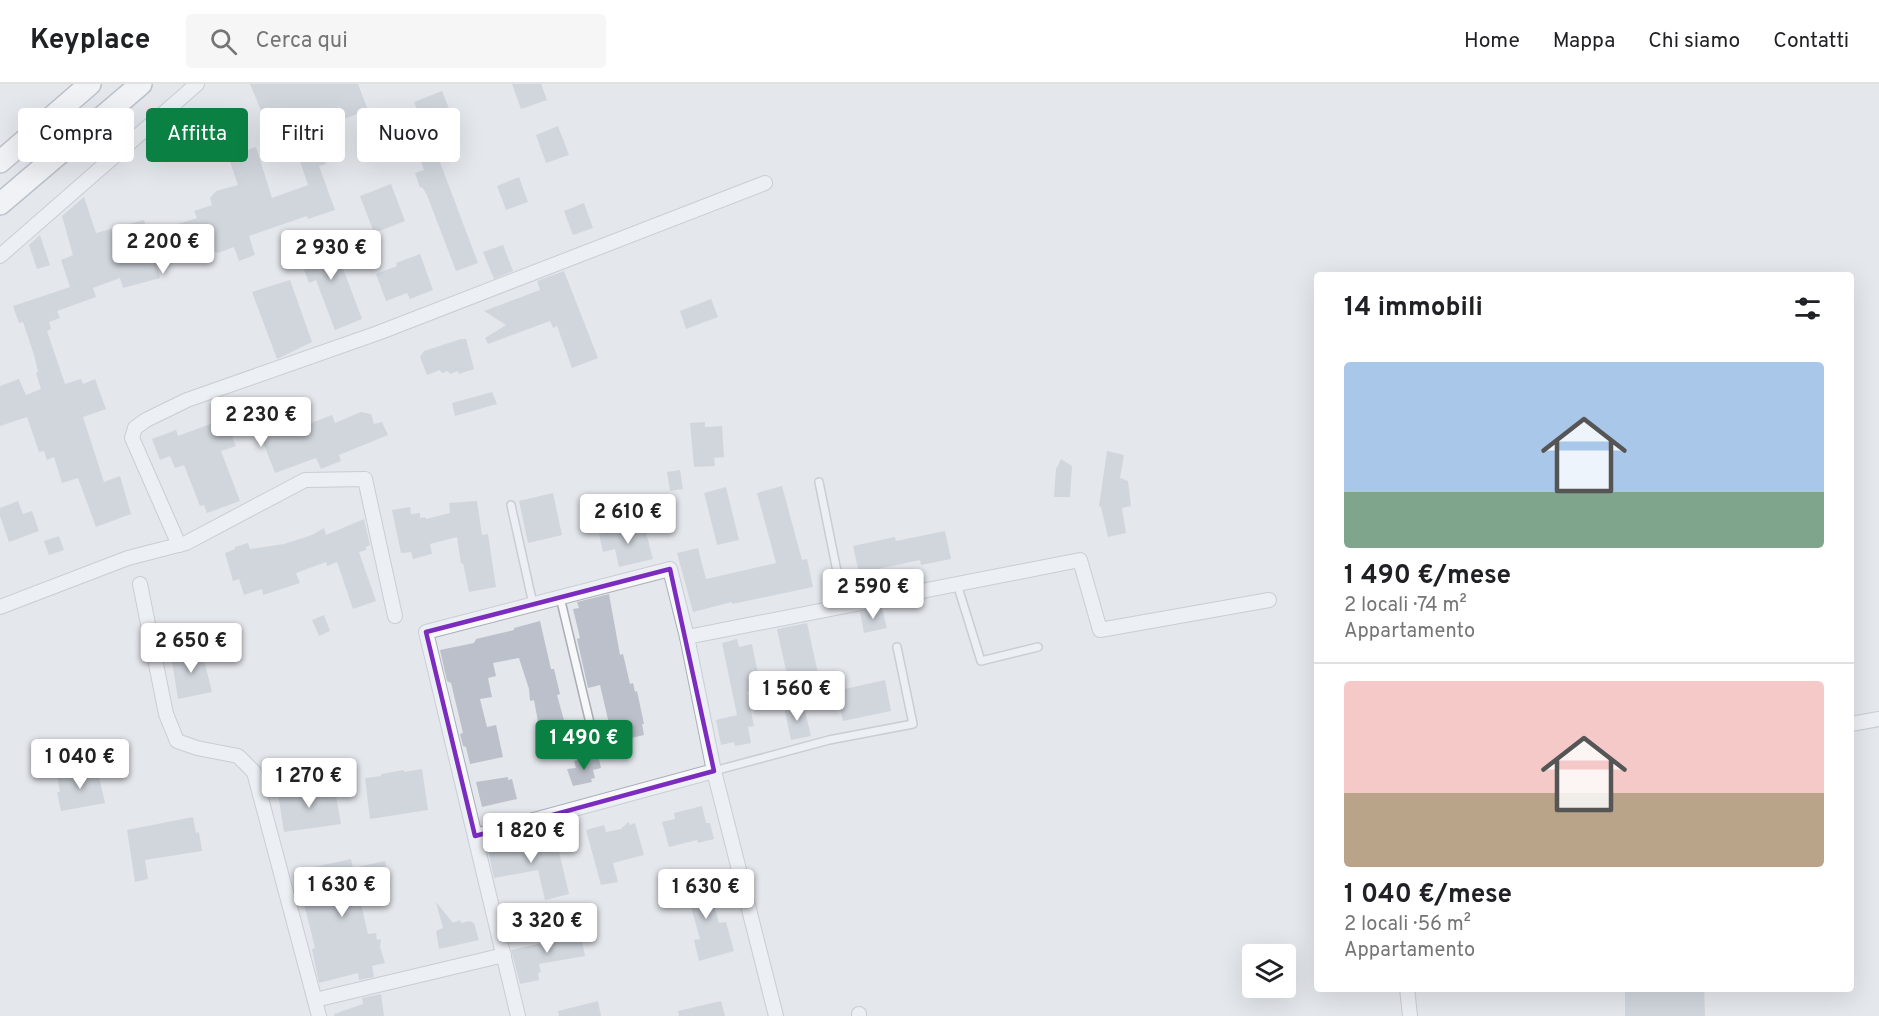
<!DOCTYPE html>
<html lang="it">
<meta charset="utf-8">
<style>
body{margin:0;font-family:Overpass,sans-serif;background:#f6f6f6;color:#202124;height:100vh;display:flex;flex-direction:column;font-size:22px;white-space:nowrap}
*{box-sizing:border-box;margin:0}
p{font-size:20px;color:#757577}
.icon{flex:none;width:33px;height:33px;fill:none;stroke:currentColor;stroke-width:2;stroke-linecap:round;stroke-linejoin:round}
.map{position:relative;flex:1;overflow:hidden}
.side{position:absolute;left:1314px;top:188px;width:540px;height:720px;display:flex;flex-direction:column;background:#fff;border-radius:6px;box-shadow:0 6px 24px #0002}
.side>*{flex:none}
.guide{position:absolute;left:18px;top:24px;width:570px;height:54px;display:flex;gap:12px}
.tools{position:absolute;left:1242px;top:860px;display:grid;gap:12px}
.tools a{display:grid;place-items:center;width:54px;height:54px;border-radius:6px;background:#fff;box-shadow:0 6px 24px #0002;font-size:30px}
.price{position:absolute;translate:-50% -51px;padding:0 14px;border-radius:6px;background:#fff;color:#222;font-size:20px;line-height:39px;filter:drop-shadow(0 2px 3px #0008)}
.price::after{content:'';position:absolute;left:50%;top:36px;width:18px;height:14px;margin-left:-9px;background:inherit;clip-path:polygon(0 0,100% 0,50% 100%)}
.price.active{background:#0b8043;color:#fff}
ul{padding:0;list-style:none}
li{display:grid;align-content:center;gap:12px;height:318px;padding:0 30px}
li+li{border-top:2px solid #e0e0e0}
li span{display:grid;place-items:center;height:186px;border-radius:6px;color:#555}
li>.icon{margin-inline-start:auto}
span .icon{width:108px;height:108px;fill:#fffc;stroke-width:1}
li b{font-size:26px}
h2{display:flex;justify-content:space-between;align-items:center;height:72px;padding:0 30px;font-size:26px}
.pill{padding:0 21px;border-radius:6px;background:#fff;box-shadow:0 6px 24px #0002;font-size:21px;line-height:54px}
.pill.active{background:#0b8043;color:#fff}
header{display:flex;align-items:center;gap:36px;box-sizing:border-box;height:84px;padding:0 30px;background:#fff;border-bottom:2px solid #e0e0e0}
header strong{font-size:28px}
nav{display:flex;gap:33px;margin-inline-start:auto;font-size:21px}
.search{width:420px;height:54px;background:#f6f6f6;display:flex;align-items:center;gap:15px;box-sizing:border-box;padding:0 21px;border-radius:6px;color:#757577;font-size:22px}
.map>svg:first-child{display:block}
.building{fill:#bbc0ca}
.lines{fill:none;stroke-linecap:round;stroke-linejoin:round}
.service-casing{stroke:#a9aeb7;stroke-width:10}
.minor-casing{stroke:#a9aeb7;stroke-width:16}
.trunk-casing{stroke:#8b94a3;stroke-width:24}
.service{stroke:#f7f8fa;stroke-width:7}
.minor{stroke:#f7f8fa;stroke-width:14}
.trunk{stroke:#fff;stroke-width:21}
.marked{fill:none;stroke:#7b2cbf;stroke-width:4.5;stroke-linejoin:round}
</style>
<header>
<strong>Keyplace</strong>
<div class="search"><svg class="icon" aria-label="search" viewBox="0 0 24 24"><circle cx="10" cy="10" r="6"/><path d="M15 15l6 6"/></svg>Cerca qui</div>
<nav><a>Home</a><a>Mappa</a><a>Chi siamo</a><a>Contatti</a></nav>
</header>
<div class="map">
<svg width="1879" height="932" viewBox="0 0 1879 932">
<rect width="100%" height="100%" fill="#e4e7ec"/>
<g class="building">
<path d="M250 0H358L368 26 315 46 326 80 319 82 335 126 308 135 307 132 249 152 255 171 239 177 234 163 218 169 212 166 187 173 186 171 157 182 160 194 123 204 120 194 93 204 96 213 57 227 60 234 49 238 51 245 47 247 65 300 81 295 83 300 95 295 106 325 83 333 104 398 120 392 131 430 96 443 78 394 62 399 54 373 47 376 44 367 39 368 27 333 0 342V302L19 295 26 311 41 305 36 289 38 288 34 271 23 238 19 239 13 222 70 203 61 176 73 171 62 132 84 113 96 149 144 136 151 163 167 146 176 144 175 141 197 134 194 127 212 121 210 114 216 107 238 101 228 72 256 63 272 114 308 101 286 36 268 43Z"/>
<path d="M512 0H541L547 16 521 25Z"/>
<path d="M442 7 452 32 439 37 451 68 438 73 478 179 456 187 427 111 422 103 420 104 415 89 424 86 413 53 426 49 414 18Z"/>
<path d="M558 42 569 71 546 79 536 51Z"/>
<path d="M519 93 528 118 506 126 497 102Z"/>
<path d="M391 100 405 137 374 149 360 112Z"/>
<path d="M584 119 593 144 573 151 564 127Z"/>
<path d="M40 151 50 181 37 185 29 161Z"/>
<path d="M332 154 337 167 343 164 349 180 342 182 362 235 335 246 316 196 309 199 297 167Z"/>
<path d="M503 161 513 187 494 195 483 168Z"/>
<path d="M420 170 433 206 410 215 407 209 386 217 376 190 397 182 396 179Z"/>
<path d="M564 187 598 274 572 284 557 242 553 244 550 237 488 260 485 254 506 241 484 227 540 206 537 197Z"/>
<path d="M290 196 312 258 277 275 252 208Z"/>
<path d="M711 215 718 233 686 245 680 227Z"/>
<path d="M461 255H466L474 285 459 290 458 287 450 290 448 287 442 289 440 286 427 291 420 273 424 267Z"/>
<path d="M492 308 497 320 455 332 452 319Z"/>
<path d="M280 320 290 347 332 331 335 339 361 328 371 330 374 340 382 338 388 351 339 371 341 377 321 385 316 374 275 389 257 343 232 353 236 362 221 367 240 417 207 429 204 421 200 422 184 381 175 384 170 372 160 376 152 355 176 346 178 352 213 339 212 335 235 326 237 333Z"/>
<path d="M705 338V343L722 342 724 373 714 374 715 382 694 383 690 339Z"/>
<path d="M1107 367 1124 371 1120 394 1128 397 1131 422 1122 424 1126 449 1108 453 1101 423 1099 422Z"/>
<path d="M1061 375 1072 382 1070 413H1054L1056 385Z"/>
<path d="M680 386 683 405 670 407 667 388Z"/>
<path d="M782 402 802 476 807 475 813 503 732 520V518L693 528 677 469 698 464 706 495 776 479 757 409Z"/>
<path d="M726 403 739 456 717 461 704 409Z"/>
<path d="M553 409 562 451 528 459 519 417Z"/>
<path d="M18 417 23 430 32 427 39 447 9 458 0 432V424Z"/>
<path d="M477 417 482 451 488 450 496 503 469 508 463 479 461 480 457 453 430 460 432 470 413 475 411 468 401 469 392 426 410 423 411 430 420 429V434L425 433 426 435 450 429 449 419Z"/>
<path d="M364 435 370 461 366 463V466L359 468 376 517 353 525 337 478 327 482 326 478 296 489 300 499 263 511 262 505 244 511 239 495 233 497 225 469 235 465V463L248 459 250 465 284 460 312 451 324 444 326 451Z"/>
<path d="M644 441 653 475 619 483 615 465 603 468 599 450Z"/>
<path d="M945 447 951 475 921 481 920 476 859 489 853 462 895 453 896 457Z"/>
<path d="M59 452 64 466 49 471 44 457Z"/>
<path d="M609 510 620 571 623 570 630 600 633 599 635 608 637 607 644 640H642L644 651 609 659 606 646 610 644 600 601 588 604 577 555 580 554 573 525 579 524 577 518Z"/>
<path d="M882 524 887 544 864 549 860 528Z"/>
<path d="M324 531 330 547 319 552 312 536Z"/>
<path d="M540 537 551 585H554L560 610 557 611 570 658 543 664 534 616 530 617 529 605 519 574 493 579 496 592 488 594 492 613 480 615 487 643 496 641 503 673 470 680 466 663 463 662 460 650 463 649 451 599 447 597 440 566 474 559 476 555 514 546V544Z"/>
<path d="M807 539 819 594 789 600 777 545Z"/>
<path d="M737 555 739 563 752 560 761 605 747 608 754 642 748 643 751 659 735 662 734 658 721 661 716 636 737 631 722 559Z"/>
<path d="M201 564 212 608 178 615 171 571Z"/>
<path d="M885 596 891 627 843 637 836 607Z"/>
<path d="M803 619 811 652 791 656 784 623Z"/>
<path d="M598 671 601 684 593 686 595 694 591 695 592 698 573 702 567 685 576 684 574 677Z"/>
<path d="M97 684 105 719 61 727 57 708H60L57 693Z"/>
<path d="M422 685 428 726 370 735 365 694 381 692V690L404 686V688Z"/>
<path d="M508 693V696L512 695 517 715 482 723 476 698Z"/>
<path d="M334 701 341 740 284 748 278 710Z"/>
<path d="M702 722 706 739H710L714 755 698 759 697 756 669 763 662 738 675 735 674 729Z"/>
<path d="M193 733 196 749 199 748 202 767 145 776 148 795 135 798 127 746Z"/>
<path d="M628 738 630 741 635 739 644 771 613 779 618 798 601 801 586 746 604 741 606 748 621 745Z"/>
<path d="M556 755 569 810 545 816 538 786 494 794 487 761 511 757 512 761 524 758V762Z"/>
<path d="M351 775 353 784 385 777 391 803 359 811 368 850 376 849 377 856 381 855 380 863 385 879 372 882 374 893 359 896 358 889 319 899 312 865 315 864 296 787Z"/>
<path d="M707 793 719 839 726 838 734 867 699 877 694 856 700 855 691 823 684 825 678 801Z"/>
<path d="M436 818 453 839 460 836 461 839 469 837 474 839 479 856 439 865 436 847 443 844Z"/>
<path d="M579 842 585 872 539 880 541 888 538 889 539 896 520 900 511 866 556 856 554 849Z"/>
<path d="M1625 904H1704L1705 932H1625Z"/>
<path d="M381 910 384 932H334V930L363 920 362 914Z"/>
<path d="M598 917 601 932H559L558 927Z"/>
<path d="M721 917 725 932H679L678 927Z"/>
</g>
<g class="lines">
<g class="service-casing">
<g id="service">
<path d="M819 398 844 522"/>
<path d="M511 421 533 520"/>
<path d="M957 500 981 577 1038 563"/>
<path d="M560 513 595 660"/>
<path d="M714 687 829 656 913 640 897 563"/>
</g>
</g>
<g class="minor-casing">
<g id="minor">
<path d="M0 172 197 0"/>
<path d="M179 461 132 354 135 344 146 336 187 316 378 249 765 99"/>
<path d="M140 500 166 630 177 657 197 664 238 672 254 688 319 932"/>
<path d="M0 523 128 474 186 459 305 396 365 395 395 532"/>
<path d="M687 553 1080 476 1100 546 1269 516"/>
<path d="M1851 640 1879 635"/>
<path d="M475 752 714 687"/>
<path d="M1407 904 1410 932"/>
<path d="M315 916 504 871"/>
<path d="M859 930V932"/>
<path d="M518 932 426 548 670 485 687 553 714 687 776 932"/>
</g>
</g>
<g class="trunk-casing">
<g id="trunk">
<path d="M0 78 90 0"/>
<path d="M0 120 141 0"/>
</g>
</g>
<use href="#service" class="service"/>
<use href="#minor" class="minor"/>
<use href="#trunk" class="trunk"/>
</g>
<path d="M0 0H1879V932H0ZM670 485 714 687 475 752 426 548Z" fill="#e4e7ec" fill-opacity=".55" fill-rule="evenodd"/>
<path class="marked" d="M670 485 714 687 475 752 426 548Z"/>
</svg>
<div class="tools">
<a><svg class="icon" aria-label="layers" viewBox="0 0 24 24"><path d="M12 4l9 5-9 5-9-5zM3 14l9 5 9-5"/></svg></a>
</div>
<b class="price" style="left:163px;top:191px">2 200 €</b>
<b class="price" style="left:331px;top:197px">2 930 €</b>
<b class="price" style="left:261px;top:364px">2 230 €</b>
<b class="price" style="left:628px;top:461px">2 610 €</b>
<b class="price" style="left:873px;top:536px">2 590 €</b>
<b class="price" style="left:191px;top:590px">2 650 €</b>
<b class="price" style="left:797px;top:638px">1 560 €</b>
<b class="price active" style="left:584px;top:687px">1 490 €</b>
<b class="price" style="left:80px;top:706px">1 040 €</b>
<b class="price" style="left:309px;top:725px">1 270 €</b>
<b class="price" style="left:531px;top:780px">1 820 €</b>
<b class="price" style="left:342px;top:834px">1 630 €</b>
<b class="price" style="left:706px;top:836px">1 630 €</b>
<b class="price" style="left:547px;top:870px">3 320 €</b>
<div class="guide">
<a class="pill">Compra</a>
<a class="pill active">Affitta</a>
<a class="pill">Filtri</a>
<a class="pill">Nuovo</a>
</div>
<section class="side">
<h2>14 immobili<svg class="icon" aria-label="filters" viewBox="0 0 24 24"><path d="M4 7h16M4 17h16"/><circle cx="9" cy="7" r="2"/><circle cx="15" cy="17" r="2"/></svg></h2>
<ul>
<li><span style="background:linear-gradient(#a9c7e8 70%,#7fa58c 0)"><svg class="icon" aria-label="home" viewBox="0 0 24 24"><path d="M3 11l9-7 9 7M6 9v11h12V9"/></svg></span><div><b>1 490 €/mese</b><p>2 locali · 74 m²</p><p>Appartamento</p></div></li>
<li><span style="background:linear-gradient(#f6c9c9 60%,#b9a48a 0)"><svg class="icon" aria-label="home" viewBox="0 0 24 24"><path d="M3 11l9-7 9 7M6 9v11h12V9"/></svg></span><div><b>1 040 €/mese</b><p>2 locali · 56 m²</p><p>Appartamento</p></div></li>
</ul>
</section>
</div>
